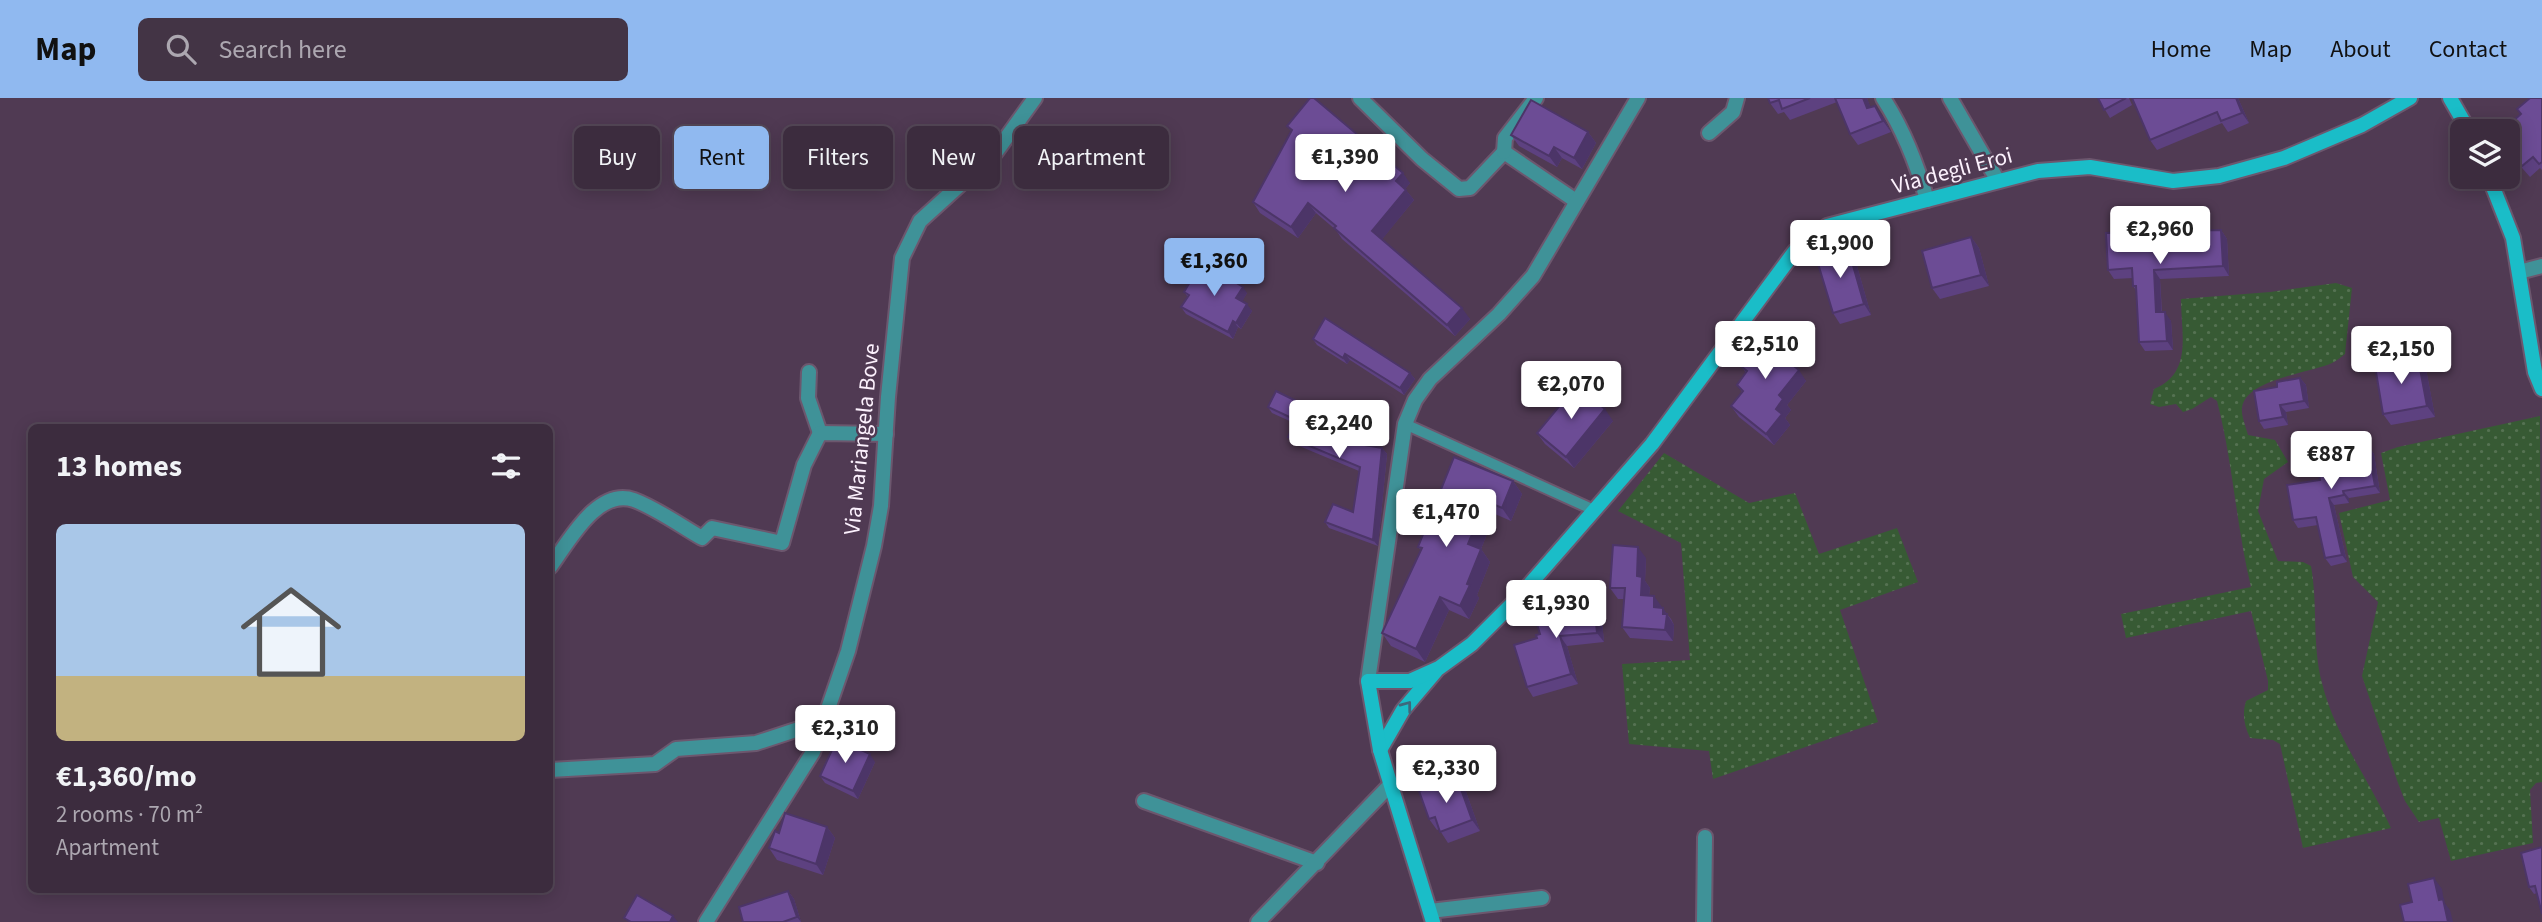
<!DOCTYPE html>
<meta charset="utf-8">
<style>
body{margin:0;font-family:"Source Sans 3",sans-serif;background:#433445;color:#f1f3f6;height:100vh;display:flex;flex-direction:column;font-size:26px;white-space:nowrap}
*{box-sizing:border-box;margin:0}
p{font-size:23px;color:#aca7b0}
.icon{flex:none;width:38px;height:38px;fill:none;stroke:currentColor;stroke-width:2;stroke-linecap:round;stroke-linejoin:round}
.map{position:relative;flex:1;overflow:hidden}
.drawer{position:absolute;left:28px;top:326px;width:525px;height:469px;display:flex;flex-direction:column;background:#3c2c3e;border-radius:10px;box-shadow:0 4px 18px #0003,0 0 0 2px #554858}
.drawer>*{flex:none}
.guide{position:absolute;left:574px;top:28px;width:665px;height:63px;display:flex;gap:14px}
.controls{position:absolute;left:2450px;top:21px;display:grid;gap:14px}
.controls a{display:grid;place-items:center;width:70px;height:70px;border-radius:10px;background:#3c2c3e;box-shadow:0 4px 18px #0003,0 0 0 2px #554858;font-size:35px}
.price{position:absolute;translate:-50% -60px;padding:0 16px;border-radius:7px;background:#fff;color:#222;font-size:23px;line-height:46px;filter:drop-shadow(0 2px 4px #0008)}
.price::after{content:'';position:absolute;left:50%;top:42px;width:21px;height:16px;margin-left:-10px;background:inherit;clip-path:polygon(0 0,100% 0,50% 100%)}
.price.selected{background:#90b9f0;color:#111}
ul{padding:0;list-style:none}
li{display:grid;align-content:center;gap:14px;height:371px;padding:0 28px}
li span{display:grid;place-items:center;height:217px;border-radius:10px;color:#555}
li>.icon{margin-inline-start:auto}
span .icon{width:126px;height:126px;fill:#fffc;stroke-width:1}
li b{font-size:30px}
h2{display:flex;justify-content:space-between;align-items:center;height:84px;padding:0 28px;font-size:30px}
.tag{padding:0 24px;border-radius:10px;background:#3c2c3e;box-shadow:0 4px 18px #0003,0 0 0 2px #554858;font-size:24px;line-height:63px}
.tag.selected{background:#90b9f0;color:#111}
header{display:flex;align-items:center;gap:42px;box-sizing:border-box;height:98px;padding:0 35px;background:#90b9f0;color:#111}
header strong{font-size:33px}
nav{display:flex;gap:38px;margin-inline-start:auto;font-size:24px}
.search{width:490px;height:63px;background:#433445;display:flex;align-items:center;gap:18px;box-sizing:border-box;padding:0 24px;border-radius:10px;color:#aca7b0;font-size:26px}
.map>svg:first-child{display:block}
.grass{fill:url(#grass-dots)}
.lines{fill:none;stroke-linecap:round;stroke-linejoin:round}
.lane-casing{stroke:#6c576e;stroke-width:14}
.street-casing{stroke:#6c576e;stroke-width:18}
.secondary-casing{stroke:#6c576e;stroke-width:18}
.lane{stroke:#3f9298;stroke-width:10}
.street{stroke:#3f9298;stroke-width:14}
.secondary{stroke:#1abdc8;stroke-width:14}
.wall{fill:#5d4180}
.shaded-wall{fill:#4c3568}
.building{fill:#6c4c95;stroke:#4c3568;stroke-width:2}
.oneway{stroke:#3d687c}
.labels{text-anchor:middle;stroke-width:5;stroke-linejoin:round;paint-order:stroke}
.street-label{font-size:23px;fill:#fcf1fd;stroke:#503a53}
</style>
<header>
<strong>Map</strong>
<div class="search"><svg class="icon" aria-label="search" viewBox="0 0 24 24"><circle cx="10" cy="10" r="6"/><path d="M15 15l6 6"/></svg>Search here</div>
<nav><a>Home</a><a>Map</a><a>About</a><a>Contact</a></nav>
</header>
<div class="map">
<svg width="2542" height="824" viewBox="0 0 2542 824">
<defs>
<pattern id="grass-dots" width="8" height="8" patternUnits="userSpaceOnUse" patternTransform="scale(1.75)"><rect width="8" height="8" fill="#375a34"/><path d="M2 2h.1M6 6h.1" fill="none" stroke="#557252" stroke-width="1.8" stroke-linecap="round"/></pattern>
</defs>
<rect width="100%" height="100%" fill="#503a53"/>
<g class="grass">
<path d="M2336 185 2352 190 2345 256C2341 259 2336 263 2332 265 2311 275 2245 281 2242 310 2241 318 2246 329 2248 337L2275 342 2288 364 2264 381 2258 413 2278 463 2303 464 2311 468C2318 506 2312 547 2322 585 2335 638 2369 681 2391 730L2303 750 2280 646 2273 642 2250 640C2244 627 2242 616 2246 603L2268 592V583L2251 513 2126 540 2121 516 2251 489C2236 427 2233 364 2217 303L2211 299 2192 311 2183 314 2176 306 2159 309 2150 306 2154 291C2193 275 2181 236 2181 201L2270 194Z"/>
<path d="M2540 318 2542 684 2536 685 2530 692 2533 745 2451 763 2439 720 2419 724 2405 703 2398 685 2362 578 2378 504 2353 479 2339 415 2390 402 2381 355 2398 349Z"/>
<path d="M1664 355 1749 405 1795 395 1819 456 1897 430 1918 484 1840 512 1878 624 1713 681 1709 653 1629 646 1622 566 1690 562 1681 445 1618 413Z"/>
</g>
<g class="lines">
<g class="lane-casing">
<path id="lane" d="M1405 326 1594 412"/>
</g>
<g class="street-casing">
<g id="street">
<path d="M1360 0 1422 61 1459 91 1470 90 1504 54 1576 103"/>
<path d="M1883 0C1903 31 1917 66 1927 102"/>
<path d="M1950 0 1998 83"/>
<path d="M1709 35 1733 14 1737 0"/>
<path d="M1504 54 1505 40 1536 0"/>
<path d="M2519 174 2542 168"/>
<path d="M809 274 808 300 820 335"/>
<path d="M550 469C568 445 597 389 634 402 656 410 681 428 702 440L712 430 782 445 804 367 820 335 886 336"/>
<path d="M1368 583 1405 326 1415 302 1430 281 1499 216 1533 178 1638 0"/>
<path d="M550 672 655 666 676 651 756 645 823 623"/>
<path d="M1144 703 1317 765"/>
<path d="M1430 813 1542 800"/>
<path d="M706 824 813 654 848 553 874 448 881 408 888 299 902 160 920 123 996 54 1035 0"/>
<path d="M1258 824 1390 687"/>
<path d="M1704 824 1705 739"/>
</g>
</g>
<g class="secondary-casing">
<g id="secondary">
<path d="M2450 0 2469 33"/>
<path d="M2489 79 2513 140 2535 274 2542 291"/>
<path d="M1380 652 1403 612 1436 573"/>
<path d="M1433 824 1380 652 1368 583H1410L1439 570 1472 546 1517 501 1652 346 1795 153 1827 128 2038 73 2090 69 2173 83 2219 78 2284 60 2362 27 2410 0"/>
</g>
</g>
<use href="#lane" class="lane"/>
<use href="#street" class="street"/>
<use href="#secondary" class="secondary"/>
</g>
<g class="wall">
<path d="M1768 0H1867L1870 9 1883 19 1891 34 1858 47 1850 36 1837 4 1790 22 1784 14 1778 16 1770 5Z"/>
<path d="M2098 0H2129L2132 7 2110 20Z"/>
<path d="M2238 0 2249 25 2228 34 2222 25 2157 52 2150 42Z"/>
<path d="M2542 0V72L2540 70 2530 79 2508 54V33L2521 17 2517 11Z"/>
<path d="M1287 28 1410 85 1405 91 1414 102 1382 141 1470 221 1455 238 1342 141 1336 132 1316 115 1298 140 1260 115 1253 104 1291 33Z"/>
<path d="M1588 34 1596 45 1582 71 1562 60 1557 69 1519 48 1511 37Z"/>
<path d="M2221 132 2227 141 2229 178 2160 181 2162 214 2171 223 2173 252 2145 253 2139 244 2136 192 2133 188V180L2114 181 2108 172Z"/>
<path d="M1971 139 1979 150 1989 188 1940 201 1932 190Z"/>
<path d="M1848 150 1855 161 1871 217 1840 226 1833 215Z"/>
<path d="M1184 194 1247 195 1242 203 1252 213 1241 231 1238 229 1233 241 1186 216 1181 209 1188 199Z"/>
<path d="M1313 241 1410 275 1415 281 1404 297 1350 262 1347 266 1317 247Z"/>
<path d="M1801 254 1791 266 1806 283 1787 307 1791 312 1785 320 1790 327 1774 347 1739 319 1731 308 1742 294 1737 287 1746 275 1742 269Z"/>
<path d="M2426 271 2435 319 2391 327 2383 316Z"/>
<path d="M2300 280 2306 287 2309 310 2286 314 2288 327 2264 331 2259 323 2277 289Z"/>
<path d="M1268 309 1365 347 1382 350 1387 356 1378 448 1329 430 1325 424 1353 414 1359 373 1292 345 1288 339 1294 325 1272 315Z"/>
<path d="M1613 323 1574 370 1545 346 1537 335Z"/>
<path d="M2368 348 2374 356 2380 395 2349 400V405L2334 407 2347 464 2331 468 2325 460 2318 427 2298 430 2293 422 2320 382Z"/>
<path d="M1513 383 1522 396 1511 423 1495 416 1481 451 1490 464 1477 497 1479 500 1469 521 1449 512 1425 564 1391 548 1382 535 1421 452 1418 449Z"/>
<path d="M1646 460 1645 483 1650 490 1649 498 1662 510 1671 521 1674 527 1673 543 1630 540 1622 529 1624 501H1618L1610 490Z"/>
<path d="M1593 494 1600 503 1604 544 1567 548 1578 586 1533 599 1527 589 1540 536 1568 514 1563 507Z"/>
<path d="M875 664 858 701 825 685 820 678Z"/>
<path d="M1457 680 1465 691 1480 733 1448 745 1439 731 1437 732 1429 721Z"/>
<path d="M827 729 835 740 823 777 777 762 769 750Z"/>
<path d="M2542 749 2537 795 2534 796 2529 789Z"/>
<path d="M788 793 794 801 801 824H743Z"/>
</g>
<g class="shaded-wall">
<path d="M1863 0H1867L1875 21 1867 10Z"/>
<path d="M2236 0H2238L2249 25 2242 15Z"/>
<path d="M1875 8 1883 19 1891 34 1883 23Z"/>
<path d="M1588 34 1596 45 1582 71 1574 60Z"/>
<path d="M1554 49 1562 60 1557 69 1549 58Z"/>
<path d="M1403 75 1410 85 1403 94 1396 83Z"/>
<path d="M1406 92 1414 102 1380 144 1372 133Z"/>
<path d="M1308 105 1316 115 1298 140 1291 129Z"/>
<path d="M2221 132 2227 141 2229 178 2223 168Z"/>
<path d="M1971 139 1979 150 1989 188 1981 177Z"/>
<path d="M1848 150 1855 161 1871 217 1864 206Z"/>
<path d="M2154 172 2160 181 2162 224 2156 214Z"/>
<path d="M1243 189 1247 195 1241 206 1236 200Z"/>
<path d="M1247 206 1252 213 1241 231 1236 225Z"/>
<path d="M1462 210 1470 221 1455 238 1447 227Z"/>
<path d="M2165 214 2171 223 2173 252 2167 243Z"/>
<path d="M1233 223 1238 229 1233 241 1228 234Z"/>
<path d="M1793 243 1801 254 1789 269 1781 258Z"/>
<path d="M1345 256 1350 262 1347 266 1343 260Z"/>
<path d="M2418 260 2426 271 2435 319 2427 308Z"/>
<path d="M1799 272 1806 283 1787 307 1791 312 1785 320 1790 327 1774 347 1766 336 1776 311 1779 297Z"/>
<path d="M1410 275 1415 281 1404 297 1400 290Z"/>
<path d="M2300 280 2306 287 2309 310 2304 303Z"/>
<path d="M2280 307 2286 314 2288 327 2283 319Z"/>
<path d="M1605 311 1613 323 1574 370 1566 359Z"/>
<path d="M2368 348 2374 356 2380 395 2375 388Z"/>
<path d="M1382 350 1387 356 1378 448 1373 442Z"/>
<path d="M1513 383 1522 396 1511 423 1502 410Z"/>
<path d="M2343 393 2349 400V405L2344 397Z"/>
<path d="M2329 400 2334 407 2347 464 2342 457Z"/>
<path d="M1486 403 1495 416 1481 451 1490 464 1477 497 1479 500 1469 521 1460 508 1467 486 1468 446Z"/>
<path d="M1638 449 1646 460 1645 483 1650 490 1648 508 1641 497 1637 478Z"/>
<path d="M1593 494 1600 503 1604 544 1597 535Z"/>
<path d="M1654 498 1662 509H1654Z"/>
<path d="M1440 499 1449 512 1425 564 1416 551Z"/>
<path d="M1663 510 1674 527 1673 543 1665 532Z"/>
<path d="M1560 538 1567 548 1578 586 1571 576Z"/>
<path d="M870 656 875 664 858 701 853 693Z"/>
<path d="M1457 680 1465 691 1480 733 1472 722Z"/>
<path d="M827 729 835 740 823 777 816 766Z"/>
<path d="M2434 780 2442 791 2444 804 2450 812 2453 824H2448L2439 802Z"/>
<path d="M788 793 794 801 801 824 797 819Z"/>
<path d="M673 818 678 824H670Z"/>
</g>
<g class="building">
<path d="M1310 0H1314L1403 75 1396 83 1406 92 1372 133 1462 210 1447 227 1334 130 1336 128 1308 105 1291 129 1253 104 1292 32 1287 28Z"/>
<path d="M1768 0H1810L1782 11 1779 2 1770 5Z"/>
<path d="M1835 0H1863L1867 10 1875 8 1883 23 1850 36Z"/>
<path d="M2098 0H2126L2104 12Z"/>
<path d="M2132 0H2236L2242 15 2221 23 2217 14 2150 42Z"/>
<path d="M2530 0H2542V64L2539 66 2533 59 2522 68 2508 52V33H2502L2521 16 2517 11Z"/>
<path d="M1531 2 1588 34 1574 60 1554 49 1549 58 1511 37Z"/>
<path d="M2221 132 2223 168 2154 172 2156 214H2165L2167 243 2139 244 2136 188H2133L2132 170 2108 172 2106 135Z"/>
<path d="M1971 139 1981 177 1932 190 1922 153Z"/>
<path d="M1848 150 1864 206 1833 215 1816 159Z"/>
<path d="M1202 164 1243 189 1236 200 1247 206 1236 225 1233 223 1228 234 1181 209 1189 197 1184 194Z"/>
<path d="M1325 220 1410 275 1400 290 1345 256 1343 260 1313 241Z"/>
<path d="M1774 228 1793 243 1781 258 1799 272 1779 297 1783 301 1776 311 1782 316 1766 336 1731 308 1743 293 1737 287 1747 273 1742 269Z"/>
<path d="M2418 260 2427 308 2383 316 2375 268Z"/>
<path d="M2300 280 2304 303 2280 307 2283 319 2259 323 2254 293 2277 289V284Z"/>
<path d="M1576 288 1605 311 1566 359 1537 335Z"/>
<path d="M1276 293 1355 332 1365 347 1382 350 1373 442 1325 424 1333 406 1353 414 1360 369 1288 339 1296 322 1268 309Z"/>
<path d="M2368 348 2375 388 2343 393 2344 397 2329 400 2342 457 2325 460 2316 419 2293 422 2287 387 2320 382 2315 357Z"/>
<path d="M1454 359 1513 383 1502 410 1486 403 1468 446 1481 451 1467 486 1470 487 1460 508 1440 499 1416 551 1382 535 1422 450 1418 449Z"/>
<path d="M1613 447 1638 449 1637 478 1642 479 1641 497 1654 498V509L1663 510V516H1667L1665 532 1622 529 1625 490H1610Z"/>
<path d="M1586 487 1593 494 1597 535 1560 538 1571 576 1527 589 1514 547 1537 540 1536 537 1540 536 1536 523 1570 513 1563 507Z"/>
<path d="M837 641 870 656 853 693 820 678Z"/>
<path d="M1457 680 1472 722 1440 734 1435 719 1429 721 1419 693Z"/>
<path d="M785 715 827 729 816 766 769 750 775 733 779 735Z"/>
<path d="M2542 749V816L2535 788 2529 789 2521 755Z"/>
<path d="M2434 780 2439 802 2443 801 2448 824H2404L2400 807 2412 804 2408 786Z"/>
<path d="M788 793 797 819 783 824H743L739 809Z"/>
<path d="M637 797 673 818 670 824H631L624 820Z"/>
</g>
<defs><path id="oneway-chevron" d="M-2-3.5L2.5 0L-2 3.5" fill="none" stroke-width="1.6" stroke-linecap="round" stroke-linejoin="round" transform="scale(1.75)"/></defs>
<use class="oneway" href="#oneway-chevron" transform="translate(1407 608) rotate(-53)"/>
<g class="labels">
<g class="street-label">
<text transform="translate(1952 72) rotate(-15)" y="8">Via degli Eroi</text>
<text transform="translate(861 341) rotate(-84)" y="8">Via Mariangela Bove</text>
</g>
</g>
</svg>
<div class="controls">
<a><svg class="icon" aria-label="layers" viewBox="0 0 24 24"><path d="M12 4l9 5-9 5-9-5zM3 14l9 5 9-5"/></svg></a>
</div>
<b class="price" style="left:1345px;top:96px">€1,390</b>
<b class="price" style="left:2160px;top:168px">€2,960</b>
<b class="price" style="left:1840px;top:182px">€1,900</b>
<b class="price selected" style="left:1214px;top:200px">€1,360</b>
<b class="price" style="left:1765px;top:283px">€2,510</b>
<b class="price" style="left:2401px;top:288px">€2,150</b>
<b class="price" style="left:1571px;top:323px">€2,070</b>
<b class="price" style="left:1339px;top:362px">€2,240</b>
<b class="price" style="left:2331px;top:393px">€887</b>
<b class="price" style="left:1446px;top:451px">€1,470</b>
<b class="price" style="left:1556px;top:542px">€1,930</b>
<b class="price" style="left:845px;top:667px">€2,310</b>
<b class="price" style="left:1446px;top:707px">€2,330</b>
<div class="guide">
<a class="tag">Buy</a>
<a class="tag selected">Rent</a>
<a class="tag">Filters</a>
<a class="tag">New</a>
<a class="tag">Apartment</a>
</div>
<section class="drawer">
<h2>13 homes<svg class="icon" aria-label="filters" viewBox="0 0 24 24"><path d="M4 7h16M4 17h16"/><circle cx="9" cy="7" r="2"/><circle cx="15" cy="17" r="2"/></svg></h2>
<ul>
<li><span style="background:linear-gradient(#a9c7e8 70%,#c2b280 0)"><svg class="icon" aria-label="home" viewBox="0 0 24 24"><path d="M3 11l9-7 9 7M6 9v11h12V9"/></svg></span><div><b>€1,360/mo</b><p>2 rooms · 70 m²</p><p>Apartment</p></div></li>
</ul>
</section>
</div>
